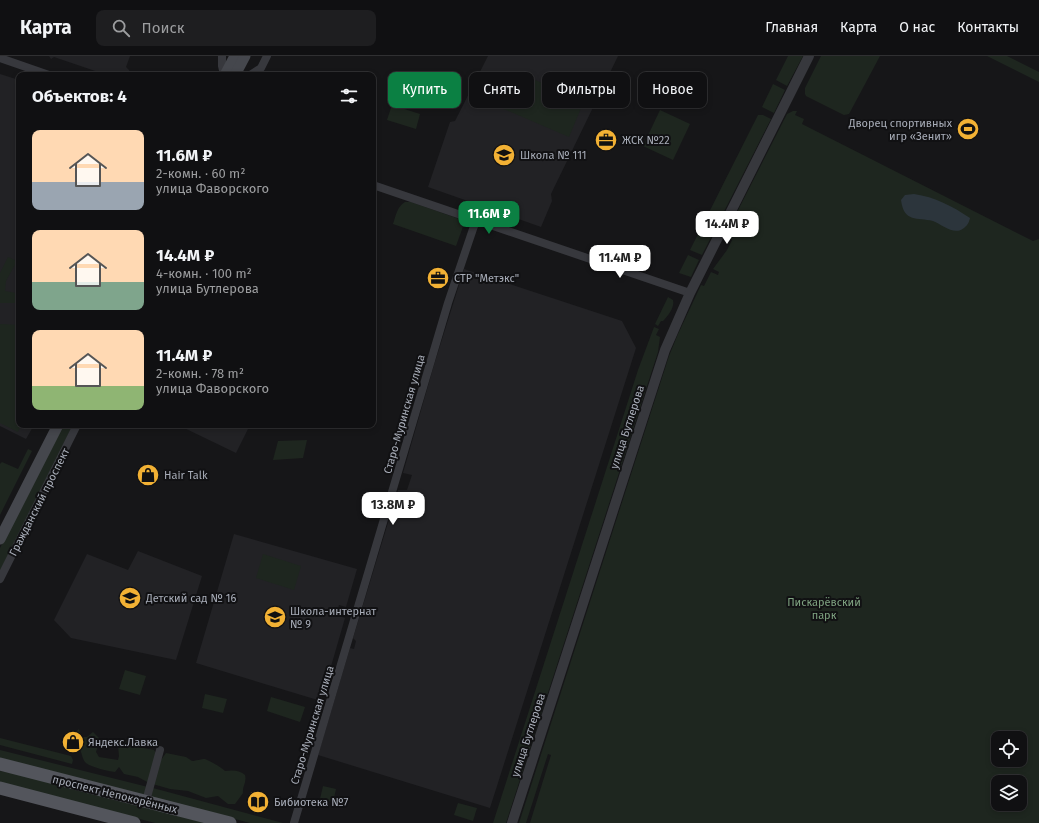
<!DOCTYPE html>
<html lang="ru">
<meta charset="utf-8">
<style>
body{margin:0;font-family:"Fira Sans",sans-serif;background:#1e1e20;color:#f1f3f6;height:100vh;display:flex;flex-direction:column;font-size:15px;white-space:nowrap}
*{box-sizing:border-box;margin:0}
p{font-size:13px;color:#9c9d9f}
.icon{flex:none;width:22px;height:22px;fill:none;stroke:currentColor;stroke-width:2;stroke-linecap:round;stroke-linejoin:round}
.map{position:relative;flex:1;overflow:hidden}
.sheet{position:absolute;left:16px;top:16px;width:360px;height:356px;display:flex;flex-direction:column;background:#101012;border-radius:8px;box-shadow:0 2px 6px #0003,0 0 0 1px #303032}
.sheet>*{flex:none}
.top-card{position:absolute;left:388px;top:16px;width:380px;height:36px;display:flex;gap:8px}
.buttons{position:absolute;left:991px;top:675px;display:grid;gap:8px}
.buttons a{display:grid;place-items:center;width:36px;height:36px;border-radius:8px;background:#101012;box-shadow:0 2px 6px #0003,0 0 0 1px #303032;font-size:20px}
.price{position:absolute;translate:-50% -34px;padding:0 9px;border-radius:8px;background:#fff;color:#222;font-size:13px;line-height:26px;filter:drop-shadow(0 1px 2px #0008)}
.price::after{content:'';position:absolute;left:50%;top:24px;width:12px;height:9px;margin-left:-6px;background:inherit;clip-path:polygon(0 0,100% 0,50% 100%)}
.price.active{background:#0b8043;color:#fff}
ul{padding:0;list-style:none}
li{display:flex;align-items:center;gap:12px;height:100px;padding:0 16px}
li span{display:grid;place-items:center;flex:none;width:112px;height:80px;border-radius:8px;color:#555}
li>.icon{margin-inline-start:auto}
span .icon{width:48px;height:48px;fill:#fffc;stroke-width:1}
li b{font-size:17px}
h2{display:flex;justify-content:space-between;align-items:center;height:48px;padding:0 16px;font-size:17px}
.tag{padding:0 14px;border-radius:8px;background:#101012;box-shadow:0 2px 6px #0003,0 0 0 1px #303032;font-size:14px;line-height:36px}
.tag.active{background:#0b8043;color:#fff}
header{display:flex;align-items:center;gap:24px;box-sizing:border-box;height:56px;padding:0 20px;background:#101012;border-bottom:1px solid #303032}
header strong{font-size:19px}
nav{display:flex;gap:22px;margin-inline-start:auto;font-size:14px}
.search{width:280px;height:36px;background:#1e1e20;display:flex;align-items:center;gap:10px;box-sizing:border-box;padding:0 14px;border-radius:8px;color:#9c9d9f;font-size:15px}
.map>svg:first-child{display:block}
.built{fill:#222225}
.green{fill:#1e261f;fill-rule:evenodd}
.water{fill:#2c353c}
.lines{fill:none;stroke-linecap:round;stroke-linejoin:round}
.minor{stroke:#37383d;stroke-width:8}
.tertiary{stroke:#37383d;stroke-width:10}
.secondary{stroke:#45474d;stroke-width:11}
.primary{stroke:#53555c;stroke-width:13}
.labels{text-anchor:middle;stroke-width:4;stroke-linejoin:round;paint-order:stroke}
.poi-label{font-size:11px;fill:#a8adb8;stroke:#111113;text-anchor:start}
.street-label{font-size:11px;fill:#a8adb8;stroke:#111113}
.park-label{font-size:11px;fill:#7fa381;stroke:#111113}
</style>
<header>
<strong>Карта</strong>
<div class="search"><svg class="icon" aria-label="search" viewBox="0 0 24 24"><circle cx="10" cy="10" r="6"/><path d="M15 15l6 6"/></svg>Поиск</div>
<nav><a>Главная</a><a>Карта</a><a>О нас</a><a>Контакты</a></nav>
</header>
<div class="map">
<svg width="1039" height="767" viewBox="0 0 1039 767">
<rect width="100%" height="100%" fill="#161618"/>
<g class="built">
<path d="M49 0H130L126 11 129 14 130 17 129 19H107L54 1 51 3Z"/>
<path d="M488 0H618L551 138 552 145 541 171 428 131 450 66 455 65Z"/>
<path d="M0 18 19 24V369H34L26 383 0 370Z"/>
<path d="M464 213 622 265 636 292 490 752 318 699 350 592 354 593 356 585 353 582 398 434H407L412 419 403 417 434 309Z"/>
<path d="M178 369H250L236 397Z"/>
<path d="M234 478 357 513 346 551 339 549 336 559 345 562 321 645 196 607Z"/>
<path d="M138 495 202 520 176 604 71 582 54 564 87 498 128 514Z"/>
</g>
<g class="green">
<path d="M788 0H803L787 30 776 24Z"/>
<path d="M821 0H880L849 58 844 59 806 40 805 38V32Z"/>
<path d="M987 0H1007L1039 16V26Z"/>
<path d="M514 15 584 45 569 81 499 51Z"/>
<path d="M773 28 785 34 774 57 762 51Z"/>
<path d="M392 49 420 58 416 73 387 64Z"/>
<path d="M660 54 690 68 673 104 643 90Z"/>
<path d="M793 55H797L795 59 804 63 802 68 1033 185 1039 183V767H530L551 699 548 698 526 767H519L669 300 678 278 701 229 704 230 711 216 718 219 719 216 713 213 727 194 732 184 728 182 732 166 787 58ZM998 682H1020V704H998ZM998 726H1020V748H998Z"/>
<path d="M758 59H763L771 63 702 199 690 194Z"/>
<path d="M405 146H411L465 165 456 190 393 168C396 159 397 151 405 146Z"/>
<path d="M688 199 699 204 691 221 679 217Z"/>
<path d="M8 201 17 205 6 225 5 235 16 237 17 226 19 222V247H0V217Z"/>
<path d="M668 241 673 244C675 251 668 260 663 265H661L658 270 655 268Z"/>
<path d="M0 268 19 269V369H21L18 376 0 367Z"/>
<path d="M654 271 659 273 656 279 660 281 658 296 506 767H493L638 314Z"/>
<path d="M62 369H73L0 515V492Z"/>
<path d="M307 384 303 402 273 404 278 385Z"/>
<path d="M28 393 32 395 0 459V408L2 406 18 413Z"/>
<path d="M263 498 301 510 294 534 256 522Z"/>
<path d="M125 614 146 620 140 639 119 633Z"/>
<path d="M205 638 227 643 223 657 202 652Z"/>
<path d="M271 641 305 651 300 666 267 655Z"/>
<path d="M79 673 81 681H87L93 676 100 683 96 696 99 701 118 704 119 700 118 689 129 684 143 692 154 694 161 704 166 697 186 701 192 705C195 705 201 703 205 703 210 705 221 711 225 715 233 714 239 714 245 719 247 727 242 730 243 737L235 748H228L218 740 206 742 188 735 170 733 149 727 138 721 124 718 119 711 115 716C108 715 89 711 85 706 82 702 82 697 80 694L81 689 76 684 77 675Z"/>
<path d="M0 682 71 700 73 704 72 708 0 689Z"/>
<path d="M0 694 148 731 145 740 0 702Z"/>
<path d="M0 715 17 718 206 767H155L0 727Z"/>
<path d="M323 730 336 733 333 746 320 743Z"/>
<path d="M153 732 283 767H250L151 741Z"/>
<path d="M458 747 477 752 473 765 454 759Z"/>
</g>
<path class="water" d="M914 138C935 141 952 150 970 162 969 166 968 169 964 172 954 180 943 169 933 165 917 161 904 167 901 144L905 139Z"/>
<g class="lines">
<g class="minor">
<path d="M222 0V10L224 19"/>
<path d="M0 2 49 19"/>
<path d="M250 19 261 12 267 0"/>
<path d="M373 129 690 237"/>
<path d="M0 523 77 369"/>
<path d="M146 745 160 694"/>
<path d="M294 767 448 247 474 170 478 164"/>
</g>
<path class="tertiary" d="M512 767 665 294 690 237 809 0"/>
<g class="secondary">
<path d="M225 19 235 0"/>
<path d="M235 19 245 0"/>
<path d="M0 483 58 369"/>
</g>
<g class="primary">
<path d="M0 708 230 767"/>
<path d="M0 732 134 767"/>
</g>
</g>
<defs>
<g id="stadium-disc" transform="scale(1.15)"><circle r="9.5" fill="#f2b134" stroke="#111113"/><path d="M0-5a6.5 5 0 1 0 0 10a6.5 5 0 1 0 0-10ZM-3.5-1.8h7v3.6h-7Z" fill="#111"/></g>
<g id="office-disc" transform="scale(1.15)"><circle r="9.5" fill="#f2b134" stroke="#111113"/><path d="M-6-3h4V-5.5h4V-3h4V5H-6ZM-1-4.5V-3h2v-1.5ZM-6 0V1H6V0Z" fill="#111"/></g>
<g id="school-disc" transform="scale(1.15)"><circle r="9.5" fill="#f2b134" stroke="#111113"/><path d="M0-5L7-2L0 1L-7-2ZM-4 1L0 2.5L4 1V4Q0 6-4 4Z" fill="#111"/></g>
<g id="shop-disc" transform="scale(1.15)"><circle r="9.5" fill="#f2b134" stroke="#111113"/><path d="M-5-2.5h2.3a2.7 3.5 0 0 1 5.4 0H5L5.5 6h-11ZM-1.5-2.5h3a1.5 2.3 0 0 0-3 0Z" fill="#111"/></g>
<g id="library-disc" transform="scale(1.15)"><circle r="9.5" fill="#f2b134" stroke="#111113"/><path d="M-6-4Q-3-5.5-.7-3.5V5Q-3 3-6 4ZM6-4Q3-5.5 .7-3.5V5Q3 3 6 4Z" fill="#111"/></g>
</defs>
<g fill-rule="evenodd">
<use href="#stadium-disc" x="968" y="73"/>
<use href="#office-disc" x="606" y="84"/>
<use href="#school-disc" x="504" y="99"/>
<use href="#office-disc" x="438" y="222"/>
<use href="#shop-disc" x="148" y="419"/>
<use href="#school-disc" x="130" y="542"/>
<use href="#school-disc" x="275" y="561"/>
<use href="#shop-disc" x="73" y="686"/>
<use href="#library-disc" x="258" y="746"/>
</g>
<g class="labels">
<g class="poi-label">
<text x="952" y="71" text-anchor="end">Дворец спортивных<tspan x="952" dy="13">игр «Зенит»</tspan></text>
<text x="622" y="88">ЖСК №22</text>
<text x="520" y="103">Школа № 111</text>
<text x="454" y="226">СТР "Метэкс"</text>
<text x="164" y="423">Hair Talk</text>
<text x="146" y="546">Детский сад № 16</text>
<text x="290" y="559">Школа-интернат<tspan x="290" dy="13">№ 9</tspan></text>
<text x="88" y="690">Яндекс.Лавка</text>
<text x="274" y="750">Бибиотека №7</text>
</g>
<g class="street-label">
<text transform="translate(404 358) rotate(-74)" y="4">Старо-Муринская улица</text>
<text transform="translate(627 371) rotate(-72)" y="4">улица Бутлерова</text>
<text transform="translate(39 446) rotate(-63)" y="4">Гражданский проспект</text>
<text transform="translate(312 669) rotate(-73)" y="4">Старо-Муринская улица</text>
<text transform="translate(528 679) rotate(-72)" y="4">улица Бутлерова</text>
<text transform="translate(115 738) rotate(14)" y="4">проспект Непокорённых</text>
</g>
<g class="park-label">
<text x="824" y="550">Пискарёвский<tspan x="824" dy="13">парк</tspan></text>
</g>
</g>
</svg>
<div class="buttons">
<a><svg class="icon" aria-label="locate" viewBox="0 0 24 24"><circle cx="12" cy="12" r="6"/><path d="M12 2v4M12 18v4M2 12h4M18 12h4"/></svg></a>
<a><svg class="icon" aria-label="layers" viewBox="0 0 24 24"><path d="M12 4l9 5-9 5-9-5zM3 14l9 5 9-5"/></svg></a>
</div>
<b class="price active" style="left:489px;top:179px">11.6M ₽</b>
<b class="price" style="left:727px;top:189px">14.4M ₽</b>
<b class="price" style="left:620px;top:223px">11.4M ₽</b>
<b class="price" style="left:393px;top:470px">13.8M ₽</b>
<div class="top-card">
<a class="tag active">Купить</a>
<a class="tag">Снять</a>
<a class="tag">Фильтры</a>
<a class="tag">Новое</a>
</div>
<section class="sheet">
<h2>Объектов: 4<svg class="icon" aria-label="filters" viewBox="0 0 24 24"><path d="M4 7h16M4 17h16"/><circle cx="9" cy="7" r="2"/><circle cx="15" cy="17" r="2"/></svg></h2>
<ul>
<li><span style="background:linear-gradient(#ffd9b3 65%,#9aa5b1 0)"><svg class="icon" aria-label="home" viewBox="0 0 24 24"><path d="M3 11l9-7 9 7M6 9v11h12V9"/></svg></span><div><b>11.6M ₽</b><p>2-комн. · 60 m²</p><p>улица Фаворского</p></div></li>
<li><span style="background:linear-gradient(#ffd9b3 65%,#7fa58c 0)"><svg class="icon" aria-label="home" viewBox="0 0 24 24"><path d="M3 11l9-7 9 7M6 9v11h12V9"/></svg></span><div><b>14.4M ₽</b><p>4-комн. · 100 m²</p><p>улица Бутлерова</p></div></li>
<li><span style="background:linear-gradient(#ffd9b3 70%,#8fb573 0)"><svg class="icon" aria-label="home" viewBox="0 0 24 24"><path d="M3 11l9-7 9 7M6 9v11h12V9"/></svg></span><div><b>11.4M ₽</b><p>2-комн. · 78 m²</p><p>улица Фаворского</p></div></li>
</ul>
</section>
</div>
